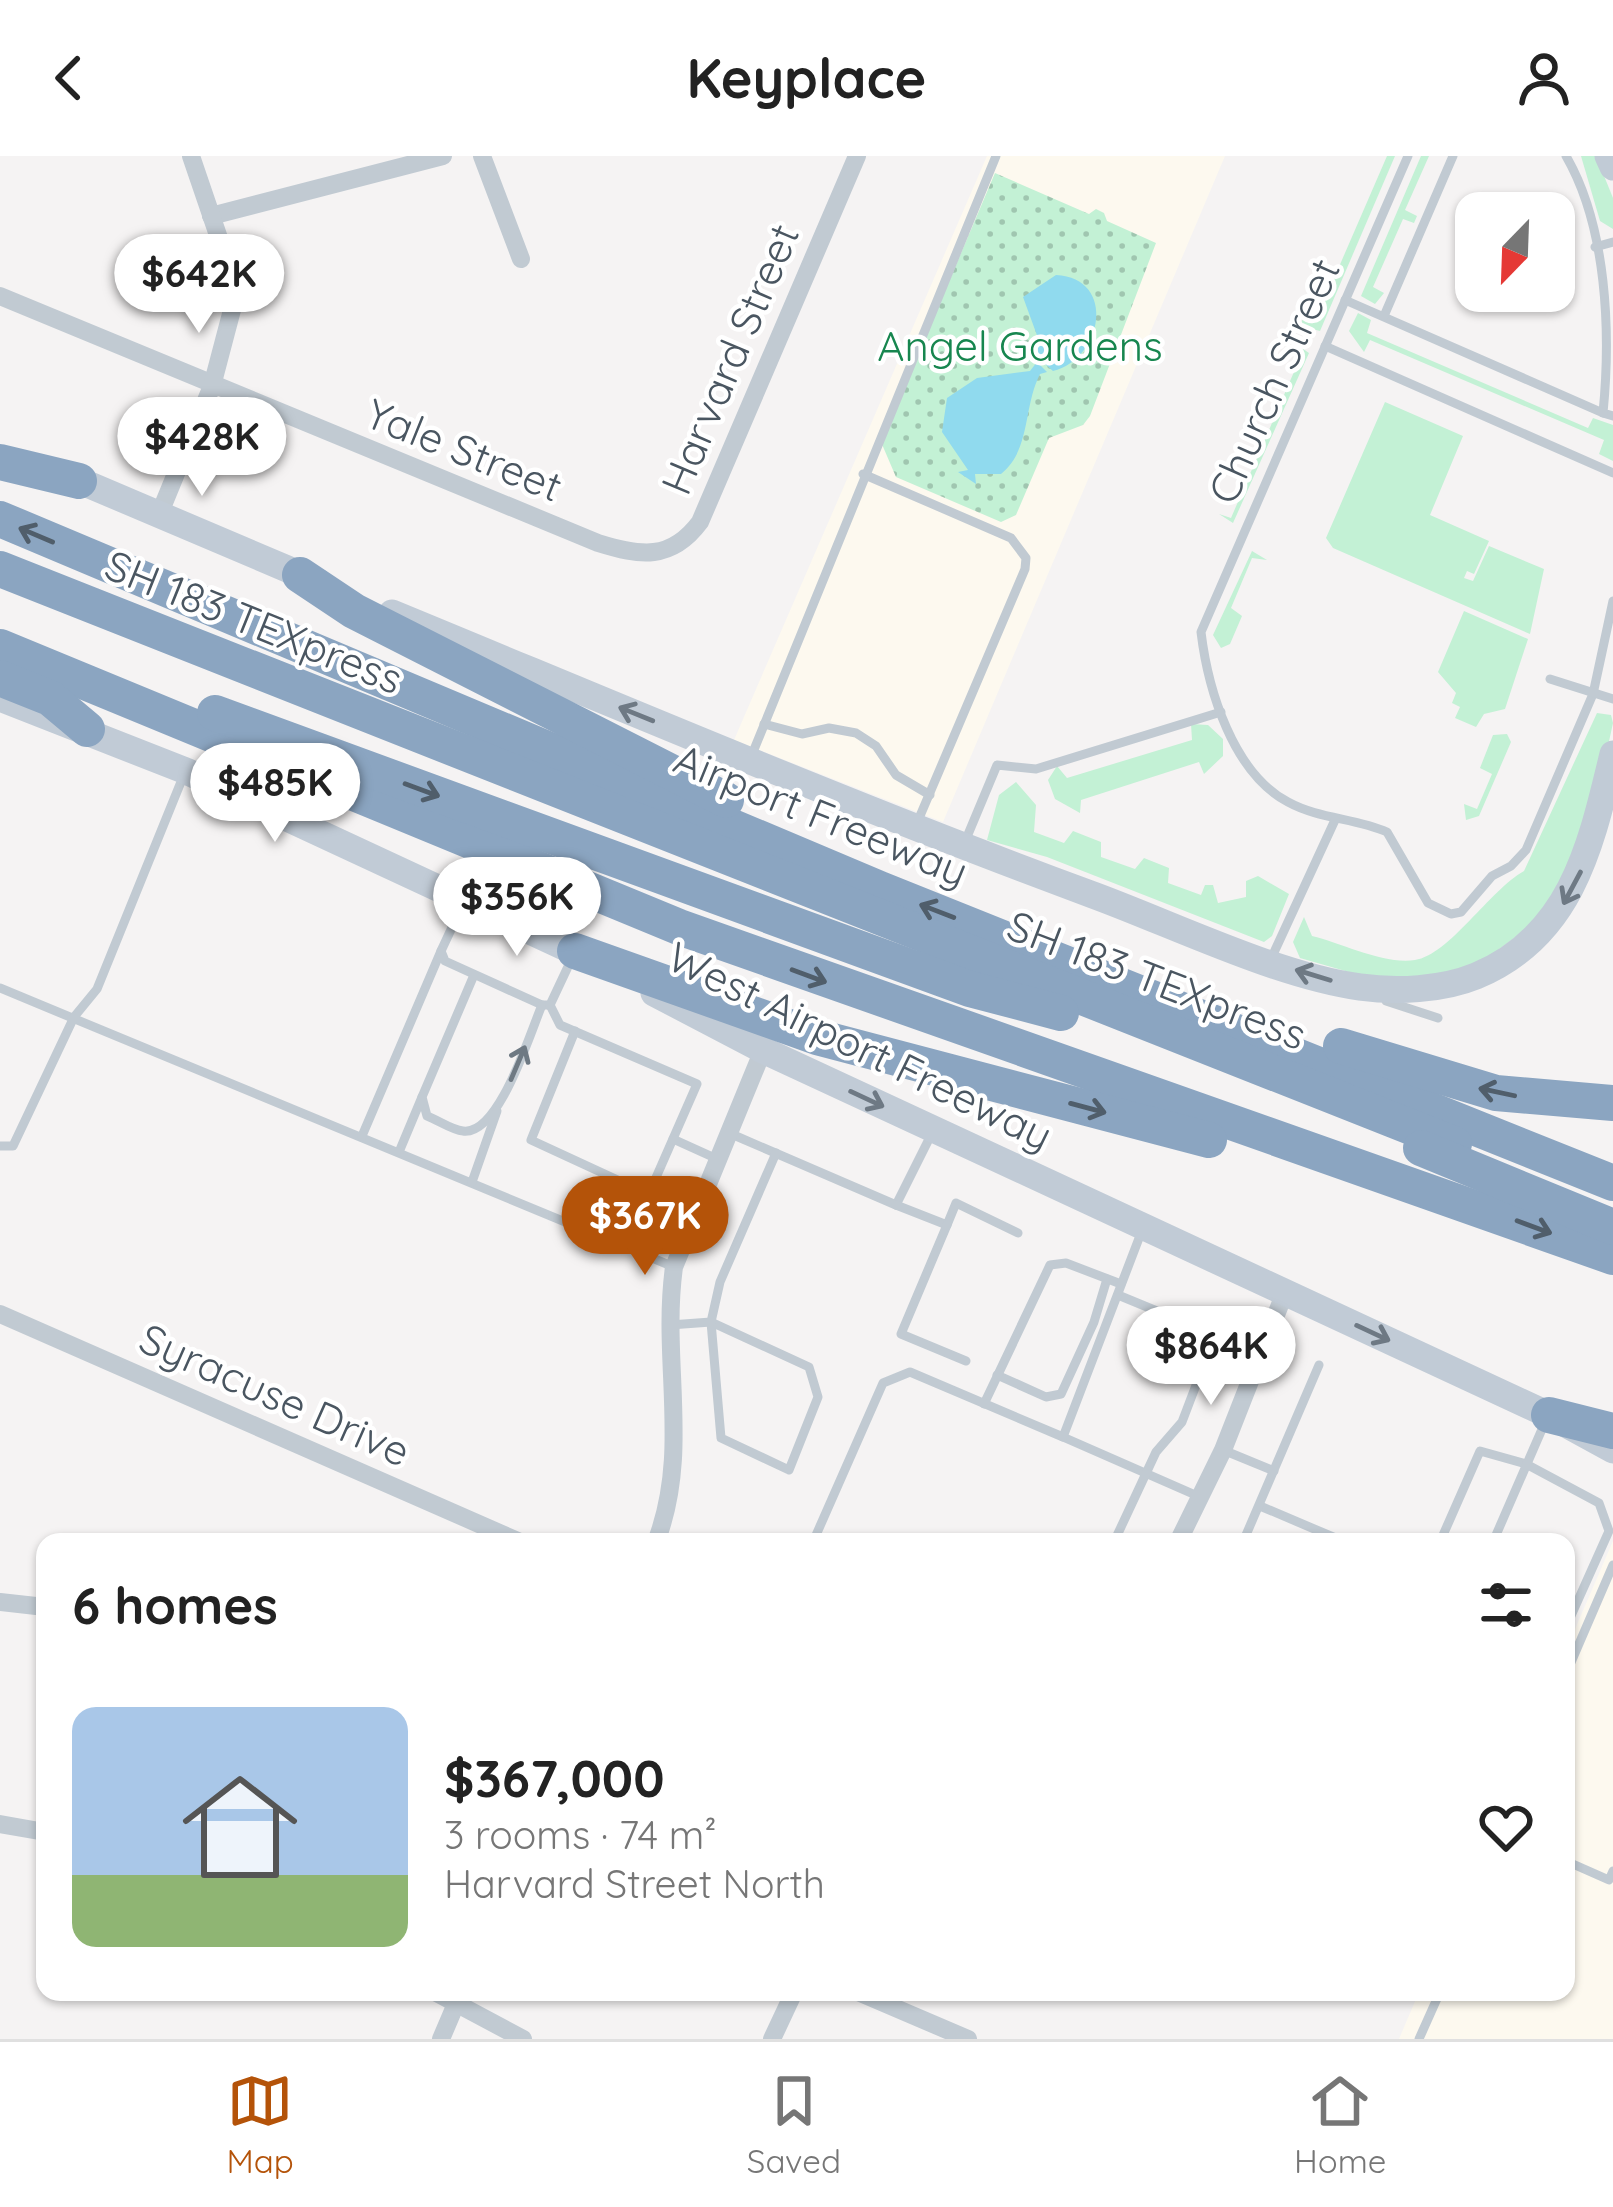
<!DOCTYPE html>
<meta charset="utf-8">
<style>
body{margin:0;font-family:Quicksand,sans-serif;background:#f6f6f6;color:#222;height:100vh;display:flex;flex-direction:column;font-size:45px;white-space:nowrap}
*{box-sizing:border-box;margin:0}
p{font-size:39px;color:#767676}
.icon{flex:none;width:66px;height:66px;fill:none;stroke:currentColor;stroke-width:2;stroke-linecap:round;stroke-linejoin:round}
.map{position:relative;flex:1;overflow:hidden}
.panel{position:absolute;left:36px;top:1377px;width:1539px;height:468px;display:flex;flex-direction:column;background:#fff;border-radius:24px;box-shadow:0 3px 9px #0004}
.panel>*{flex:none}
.needle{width:78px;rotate:203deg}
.controls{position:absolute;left:1455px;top:36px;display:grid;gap:24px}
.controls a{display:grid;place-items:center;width:120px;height:120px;border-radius:24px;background:#fff;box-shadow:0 3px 9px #0004;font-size:60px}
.price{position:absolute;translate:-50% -102px;padding:0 27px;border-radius:42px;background:#fff;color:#222;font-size:39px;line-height:78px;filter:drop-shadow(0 3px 6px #0008)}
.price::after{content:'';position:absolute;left:50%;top:72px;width:36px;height:27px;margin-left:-18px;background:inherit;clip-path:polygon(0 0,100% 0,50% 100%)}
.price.selected{background:#b45309;color:#fff}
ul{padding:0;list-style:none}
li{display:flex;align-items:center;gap:36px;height:300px;padding:0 36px}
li+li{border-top:3px solid #e0e0e0}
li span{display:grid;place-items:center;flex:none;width:336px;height:240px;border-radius:24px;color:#555}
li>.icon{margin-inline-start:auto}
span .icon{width:144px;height:144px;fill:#fffc;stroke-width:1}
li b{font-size:51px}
h2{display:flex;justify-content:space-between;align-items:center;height:144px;padding:0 36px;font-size:51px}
header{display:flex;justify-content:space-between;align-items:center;height:156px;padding:0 36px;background:#fff;font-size:54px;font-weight:700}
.tabs{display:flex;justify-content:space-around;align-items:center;height:168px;border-top:3px solid #e0e0e0;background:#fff;font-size:33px;color:#767676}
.tabs a{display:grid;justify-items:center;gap:6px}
.tabs .selected{color:#b45309}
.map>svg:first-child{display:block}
.commercial{fill:#fdf9ef}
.grass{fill:#c3f1d5}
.park{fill:url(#park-dots)}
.water{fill:#90daee}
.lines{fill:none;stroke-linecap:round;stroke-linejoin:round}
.lane{stroke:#c1cad2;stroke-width:9}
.street{stroke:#c1cad2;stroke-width:18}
.secondary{stroke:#c1cbd6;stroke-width:27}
.highway{stroke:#8ba5c1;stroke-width:36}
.oneway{stroke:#505e6b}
.oneway2{stroke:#6e7984}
.oneway3{stroke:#6e7983}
.labels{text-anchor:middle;stroke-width:9;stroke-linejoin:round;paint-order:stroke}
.park-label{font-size:42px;fill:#17864f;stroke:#fff}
.street-label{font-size:42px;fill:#4a5661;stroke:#fff}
</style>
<header><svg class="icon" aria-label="back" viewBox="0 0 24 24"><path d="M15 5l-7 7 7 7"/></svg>Keyplace<svg class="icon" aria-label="person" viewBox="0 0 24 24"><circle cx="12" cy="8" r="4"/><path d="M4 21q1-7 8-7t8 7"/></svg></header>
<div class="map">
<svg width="1613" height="1883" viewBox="0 0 1613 1883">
<defs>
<pattern id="park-dots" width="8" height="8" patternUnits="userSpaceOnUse" patternTransform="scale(3)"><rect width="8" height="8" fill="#c3f1d5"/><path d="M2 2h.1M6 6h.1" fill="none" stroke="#a0c6b0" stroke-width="1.8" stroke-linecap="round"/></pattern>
</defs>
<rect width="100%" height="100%" fill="#f5f3f3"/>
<g class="commercial">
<path d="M987 0H1225L943 666 734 584Z"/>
<path d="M1613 1385V1883H1399L1419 1836H1566V1494Z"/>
</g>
<g class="grass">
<path d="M1387 0H1395L1320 175 1300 170 1307 152 1319 157Z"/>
<path d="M1421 0H1429L1405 54 1417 60 1414 67 1403 63 1373 131 1384 137 1375 148 1361 140Z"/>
<path d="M1581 0H1596L1613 42V73L1600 65Z"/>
<path d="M1358 157 1371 164 1367 177 1588 272 1593 262 1613 269V305L1599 298 1604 284 1370 184 1364 196 1349 175Z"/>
<path d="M1293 186 1309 197 1233 367 1219 358 1231 362 1303 195Z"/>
<path d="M1385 246 1463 280 1430 359 1489 385 1474 418 1467 415 1464 422 1473 425 1489 390 1544 413 1530 478 1333 392 1326 382Z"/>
<path d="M1252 395 1267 404 1252 402 1231 452 1242 460 1230 488 1221 492 1213 479Z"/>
<path d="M1464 455 1528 483 1505 553 1484 558 1476 571 1455 562 1460 551 1452 547 1456 537 1438 516Z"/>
<path d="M1597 557 1611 559 1613 567 1587 687 1546 759 1466 817 1387 827 1300 802 1293 786 1304 761 1312 780C1341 787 1385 809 1415 804 1449 799 1490 734 1524 715Z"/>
<path d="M1191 568 1208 569 1223 583V600L1204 618 1199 606 1081 644 1080 657 1055 643 1048 624 1057 610 1067 622 1192 584Z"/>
<path d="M1507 578 1511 586 1479 660 1466 664 1464 648 1477 653 1492 618 1480 612 1493 579Z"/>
<path d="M1016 626 1036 649 1034 676 1064 687 1073 675 1101 686V701L1135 713 1144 702 1169 712 1168 727 1201 739 1205 729H1213L1218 747 1246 741V725L1258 720 1289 738 1272 780 1264 786 1047 701 987 684 999 639Z"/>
</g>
<path class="park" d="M995 17 1089 58 1096 53 1104 57 1107 65 1156 87 1090 260 1083 269 1049 282 1016 359 1001 366 896 321 881 286Z"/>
<g class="water">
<path d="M1056 119C1117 122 1103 203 1053 215L1038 202V182L1023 141Z"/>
<path d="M1037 206 1047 216 1040 218C1023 251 1031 294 1001 318H975L976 328 958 316 968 314 942 276 947 242 977 222 1030 215Z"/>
</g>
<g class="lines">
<g class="lane">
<path d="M1408 0 1201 476C1208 534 1233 617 1288 646 1319 663 1355 662 1387 676L1428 747 1451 758 1461 756 1492 720 1511 710 1526 694 1593 538 1613 445"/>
<path d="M1566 0C1607 71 1611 176 1603 257L1613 260"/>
<path d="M1595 91 1613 86"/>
<path d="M1345 144 1603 257"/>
<path d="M1384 160 1453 0"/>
<path d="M1325 190 1613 317"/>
<path d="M863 318 1011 382 1026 402 1025 413 917 667"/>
<path d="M1550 523 1613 543"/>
<path d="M764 568 802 578 829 572 856 577 876 590 896 619 930 639"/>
<path d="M751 601 996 0"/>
<path d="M964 688 997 609 1036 613 1221 556"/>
<path d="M462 750 441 795 445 805 542 849H550L573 800"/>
<path d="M1270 805 1335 664"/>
<path d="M474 819 422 941 427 960C438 964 452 974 463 975 499 980 530 877 542 849"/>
<path d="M0 832 674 1111"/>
<path d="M1386 845 1438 862"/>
<path d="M550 849 560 869 697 928 626 1090"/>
<path d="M575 875 531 984 648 1038"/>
<path d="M729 977 896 1049 931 979"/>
<path d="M362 980 441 795"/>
<path d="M673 983 715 1002"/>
<path d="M0 990H13L74 861 97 833 185 616"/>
<path d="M399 996 422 941"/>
<path d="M472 1026 497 955"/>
<path d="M896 1049 947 1069 956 1047 1018 1077"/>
<path d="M947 1069 901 1178 966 1205"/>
<path d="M1118 1139 1215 1179 1209 1195 1254 1214"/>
<path d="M711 1166 809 1211 818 1241 789 1314 721 1282Z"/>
<path d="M670 1169 711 1166 720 1126 776 997"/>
<path d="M997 1219 1046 1241 1061 1238 1094 1166 1107 1123"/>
<path d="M984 1248 1050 1109 1066 1107 1121 1128"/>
<path d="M1063 1281 1200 1341"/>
<path d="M1223 1294 1274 1315"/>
<path d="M1260 1350 1345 1386"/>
<path d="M813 1386 883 1227 910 1216 1063 1281 1141 1077"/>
<path d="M1114 1386 1156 1296 1182 1266 1209 1195"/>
<path d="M1243 1386 1319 1209"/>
<path d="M1440 1386 1480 1295 1526 1308 1599 1347 1609 1375 1566 1471"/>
<path d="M1493 1386 1546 1264"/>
<path d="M1566 1518 1613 1409"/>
<path d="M1566 1705 1609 1724 1613 1715"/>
<path d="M1419 1883 1440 1836"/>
</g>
<g class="street">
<path d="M482 0 521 103"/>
<path d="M211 60 443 0"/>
<path d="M0 140 598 387C640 400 671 405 700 366L857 0"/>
<path d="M159 359 212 230 237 135 191 0"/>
<path d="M0 1158 520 1386"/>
<path d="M656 1386C691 1295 661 1205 674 1111L763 894"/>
<path d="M1178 1386 1223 1294 1285 1136"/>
<path d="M0 1446 45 1451"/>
<path d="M0 1668 45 1676"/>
<path d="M435 1836 523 1883"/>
<path d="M858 1836 968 1883"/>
<path d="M441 1883 461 1836"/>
<path d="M772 1883 794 1836"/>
</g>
<g class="secondary">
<path d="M1608 0 1613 11"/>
<path d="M66 319 318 426"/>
<path d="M392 457C625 553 857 652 1093 739 1172 768 1278 820 1360 831 1396 836 1442 834 1476 820 1572 780 1591 689 1613 598"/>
<path d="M0 542 186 615 588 802"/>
<path d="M654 837 763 894 1549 1259 1613 1294"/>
</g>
<g class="highway">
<path d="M0 306 79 325"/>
<path d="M0 363 880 733 1613 1027"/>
<path d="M0 413 1454 988"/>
<path d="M300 419 354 455 726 644"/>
<path d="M0 491 679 771 1613 1101"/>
<path d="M0 522 50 542 87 573"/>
<path d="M215 557 970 833 1061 857"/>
<path d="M575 795 817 881 1209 984"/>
<path d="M1341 890 1496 937 1613 947"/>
<path d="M1421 992 1613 1071"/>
<path d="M1549 1259 1613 1275"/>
</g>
</g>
<defs><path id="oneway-shaft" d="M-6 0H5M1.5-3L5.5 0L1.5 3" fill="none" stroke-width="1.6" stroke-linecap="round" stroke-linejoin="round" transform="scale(3)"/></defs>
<g class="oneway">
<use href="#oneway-shaft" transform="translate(36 379) rotate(-157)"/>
<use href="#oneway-shaft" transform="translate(422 634) rotate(20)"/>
<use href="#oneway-shaft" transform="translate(937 755) rotate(-159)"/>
<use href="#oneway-shaft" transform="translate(809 820) rotate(20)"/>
<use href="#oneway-shaft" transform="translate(1497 936) rotate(-168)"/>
<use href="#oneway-shaft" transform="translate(1088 952) rotate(15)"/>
<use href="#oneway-shaft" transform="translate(1534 1071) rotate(20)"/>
</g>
<g class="oneway2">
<use href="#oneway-shaft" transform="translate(636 558) rotate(-158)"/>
<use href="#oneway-shaft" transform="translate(1572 732) rotate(118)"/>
<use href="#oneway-shaft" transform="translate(1313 819) rotate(-163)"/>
<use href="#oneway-shaft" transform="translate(867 943) rotate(25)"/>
<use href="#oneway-shaft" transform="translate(1373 1177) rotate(25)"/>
</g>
<use class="oneway3" href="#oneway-shaft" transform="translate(518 907) rotate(-67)"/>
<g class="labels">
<g class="park-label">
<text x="1020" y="205">Angel Gardens</text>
</g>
<g class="street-label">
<text transform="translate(730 203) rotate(-67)" y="15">Harvard Street</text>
<text transform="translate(1274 225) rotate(-66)" y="15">Church Street</text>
<text transform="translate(464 294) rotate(22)" y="15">Yale Street</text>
<text transform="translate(254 466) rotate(22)" y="15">SH 183 TEXpress</text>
<text transform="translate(821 659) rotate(22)" y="15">Airport Freeway</text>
<text transform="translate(1157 824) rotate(21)" y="15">SH 183 TEXpress</text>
<text transform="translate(860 890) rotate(26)" y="15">West Airport Freeway</text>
<text transform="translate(275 1239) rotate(24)" y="15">Syracuse Drive</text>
</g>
</g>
</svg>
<div class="controls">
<a><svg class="needle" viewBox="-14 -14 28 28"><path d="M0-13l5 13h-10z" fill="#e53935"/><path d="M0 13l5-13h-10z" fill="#767676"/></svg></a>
</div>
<b class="price" style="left:199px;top:180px">$642K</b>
<b class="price" style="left:202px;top:343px">$428K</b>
<b class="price" style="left:275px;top:689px">$485K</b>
<b class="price" style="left:517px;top:803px">$356K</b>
<b class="price selected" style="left:645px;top:1122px">$367K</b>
<b class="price" style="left:1211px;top:1252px">$864K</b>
<section class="panel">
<h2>6 homes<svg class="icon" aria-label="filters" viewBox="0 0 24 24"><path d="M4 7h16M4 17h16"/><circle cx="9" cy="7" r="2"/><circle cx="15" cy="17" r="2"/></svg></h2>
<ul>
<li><span style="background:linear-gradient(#a9c7e8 70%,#8fb573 0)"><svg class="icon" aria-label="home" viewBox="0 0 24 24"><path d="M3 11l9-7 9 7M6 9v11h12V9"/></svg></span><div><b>$367,000</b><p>3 rooms · 74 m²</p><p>Harvard Street North</p></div><svg class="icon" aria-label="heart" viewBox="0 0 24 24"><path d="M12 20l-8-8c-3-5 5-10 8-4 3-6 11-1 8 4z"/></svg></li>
</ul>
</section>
</div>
<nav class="tabs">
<a class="selected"><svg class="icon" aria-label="map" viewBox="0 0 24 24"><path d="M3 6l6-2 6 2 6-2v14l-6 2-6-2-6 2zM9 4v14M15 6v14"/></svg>Map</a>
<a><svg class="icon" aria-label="saved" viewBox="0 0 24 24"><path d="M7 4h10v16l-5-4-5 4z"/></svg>Saved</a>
<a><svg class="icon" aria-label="home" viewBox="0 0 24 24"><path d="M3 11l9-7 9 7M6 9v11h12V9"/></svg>Home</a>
</nav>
